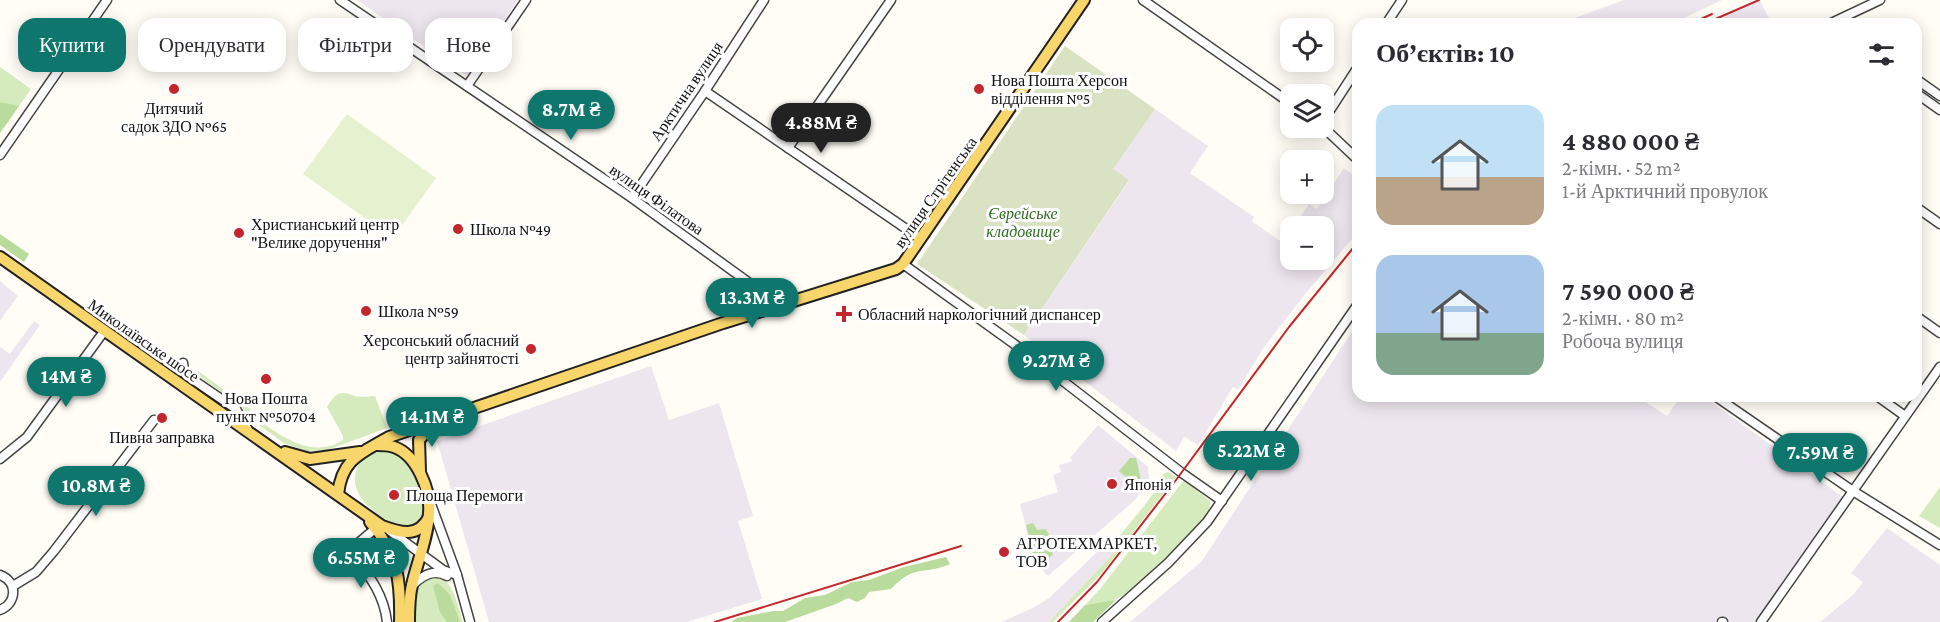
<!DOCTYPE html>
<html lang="uk">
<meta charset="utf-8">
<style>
body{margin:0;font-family:"Crimson Pro",serif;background:#f2f2f3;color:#2b2b33;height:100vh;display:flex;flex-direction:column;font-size:22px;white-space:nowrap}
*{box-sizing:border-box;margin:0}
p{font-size:20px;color:#7c7c81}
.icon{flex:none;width:33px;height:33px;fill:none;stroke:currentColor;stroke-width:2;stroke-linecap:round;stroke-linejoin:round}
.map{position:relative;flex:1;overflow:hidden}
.drawer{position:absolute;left:1352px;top:18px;width:570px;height:384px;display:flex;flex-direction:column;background:#fff;border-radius:18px;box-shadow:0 3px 15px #0003}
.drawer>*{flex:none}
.hud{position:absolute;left:18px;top:18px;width:570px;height:54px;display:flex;gap:12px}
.tools{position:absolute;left:1280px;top:18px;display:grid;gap:12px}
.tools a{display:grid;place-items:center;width:54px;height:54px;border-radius:12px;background:#fff;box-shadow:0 3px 15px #0003;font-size:30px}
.price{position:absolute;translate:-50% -51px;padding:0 14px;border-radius:21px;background:#0f766e;color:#fff;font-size:20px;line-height:39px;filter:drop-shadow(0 2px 3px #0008)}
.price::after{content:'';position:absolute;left:50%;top:36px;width:18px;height:14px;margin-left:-9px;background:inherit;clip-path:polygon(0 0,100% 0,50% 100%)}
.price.on{background:#222;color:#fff}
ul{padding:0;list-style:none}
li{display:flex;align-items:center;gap:18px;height:150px;padding:0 24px}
li span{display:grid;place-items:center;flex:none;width:168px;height:120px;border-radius:18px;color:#555}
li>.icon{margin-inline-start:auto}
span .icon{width:72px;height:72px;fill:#fffc;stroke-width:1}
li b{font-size:26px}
h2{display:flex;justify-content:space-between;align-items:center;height:72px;padding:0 24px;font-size:26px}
.tag{padding:0 21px;border-radius:18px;background:#fff;box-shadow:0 3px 15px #0003;font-size:21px;line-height:54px}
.tag.on{background:#0f766e;color:#fff}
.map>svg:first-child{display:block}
.industrial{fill:#eee6ef}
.green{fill:#d5ebbd}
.forest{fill:#b9dc9c}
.cemetery{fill:#d9e3c4}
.pitch{fill:#e6f2cf}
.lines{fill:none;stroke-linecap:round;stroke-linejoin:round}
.minor-casing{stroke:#444;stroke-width:11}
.major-casing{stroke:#222;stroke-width:14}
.minor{stroke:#fff;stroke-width:8}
.major{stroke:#f9d66b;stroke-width:10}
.rail{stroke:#c4262e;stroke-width:2}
.poi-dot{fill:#c4262e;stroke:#fff;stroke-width:2}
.labels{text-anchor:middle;stroke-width:6;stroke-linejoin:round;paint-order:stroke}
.poi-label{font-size:16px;fill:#111;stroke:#fff;text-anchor:start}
.street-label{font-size:16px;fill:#111;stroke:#fff}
.park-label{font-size:16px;font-style:italic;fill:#2f6b1f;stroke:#fff}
</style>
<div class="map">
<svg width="1940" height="622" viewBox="0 0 1940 622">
<rect width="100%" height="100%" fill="#fffdf5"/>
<g class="industrial">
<path d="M357 0H518L467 76Z"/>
<path d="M1624 0H1722L1671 24H1558Z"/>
<path d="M1760 1 1772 24H1709Z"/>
<path d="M1155 109 1208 146 1190 173 1254 217 1252 221 1283 243 1290 233V260H1323V226H1294L1309 204 1317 209 1344 168 1357 178V233L1306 293 1264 347 1238 390 1233 387 1198 445 1184 437 1176 451 1024 335 1129 181 1112 169Z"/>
<path d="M0 281 18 296 0 321Z"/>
<path d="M34 321 40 325 0 382V347L10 354Z"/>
<path d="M1357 324 1358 396H1636L1667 416 1681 396H1703L1843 497 1755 622H1729L1719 617 1715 622H1130L1202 561Z"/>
<path d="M651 366 669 420 719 403 753 516 738 521 762 599 687 622H489L437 441Z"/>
<path d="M1098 425 1148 467 1149 479 1135 500 1048 576 1035 563 1020 504 1058 492 1053 475 1061 472 1059 465 1073 461 1070 458Z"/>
<path d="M1887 528 1940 565V622H1820L1854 594 1863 582 1851 573Z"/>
<path d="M1114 536 1122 544 1049 622H1001L1033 608 1049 598Z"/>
</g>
<g class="green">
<path d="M0 67 31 89 0 133Z"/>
<path d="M198 371 250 409V414C277 433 309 461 343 440V436L327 407C336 393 339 390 355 396 360 398 369 396 375 396L387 428 327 450 306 451 284 443 249 418 243 408 198 375Z"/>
<path d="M388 451C409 456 428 491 425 511 424 518 421 522 416 527L400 529C380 516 346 497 357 468 362 455 376 452 388 451Z"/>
<path d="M1168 472 1176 477 1102 573 1053 622H1049L1122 544 1117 539 1144 506 1157 488 1163 474Z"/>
<path d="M1184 480 1210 501C1216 519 1135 590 1117 599 1108 603 1095 603 1085 605L1101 588Z"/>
<path d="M1940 487V528L1919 516Z"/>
<path d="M438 576C454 582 458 607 463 622H415C415 601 411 579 438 576Z"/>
</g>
<g class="forest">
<path d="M0 102 19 106 0 133Z"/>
<path d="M0 234 29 254 24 262 0 245Z"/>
<path d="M1130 458H1136L1141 480 1134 485 1119 471Z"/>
<path d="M1033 523 1037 530 1045 529 1049 534 1044 543 1038 545 1040 550 1043 551 1050 548 1053 554 1040 568 1035 563 1026 525Z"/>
<path d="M946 557 950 564C922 576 916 563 891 589L869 592 865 598 857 602 848 598 836 604 785 622H731L737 618 773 611H783L805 598 825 595 852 582 869 580 904 567Z"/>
<path d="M438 583 450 595 460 622H447L440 612 433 586Z"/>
<path d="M1116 600 1093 622H1069L1085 605Z"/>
</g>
<path class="cemetery" d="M1065 46 1155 109 1113 169 1129 180 1024 335 917 264Z"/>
<path class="pitch" d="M347 114 436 178 393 238 303 174Z"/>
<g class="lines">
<g class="minor-casing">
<g id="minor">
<path d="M340 0 632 198 766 295 771 308"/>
<path d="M1143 0 1290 103"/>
<path d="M1386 24 1402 0"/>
<path d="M1829 24 1880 0"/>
<path d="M1916 79 1940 96"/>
<path d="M467 86 526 0"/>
<path d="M705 91 921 239"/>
<path d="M1916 93 1940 110"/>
<path d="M1323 121 1358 67"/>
<path d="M1323 127 1358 160"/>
<path d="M788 148 891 0"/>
<path d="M0 155 107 0"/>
<path d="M632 198 705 91 764 0"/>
<path d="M1916 207 1940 224"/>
<path d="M903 264 1028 354 1182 473 1222 501"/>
<path d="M1916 316 1940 333"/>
<path d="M183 363 184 370 189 377 236 409 248 430"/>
<path d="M1715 396 1853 491 1940 545"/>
<path d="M1877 396 1905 416"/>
<path d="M0 459 27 437 105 330"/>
<path d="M431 504 457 575 470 622"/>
<path d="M376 528 350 550C367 573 384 593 387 622"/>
<path d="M390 531 443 570 457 575"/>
<path d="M0 575C18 582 17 603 0 610"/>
<path d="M13 586 36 572 54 551 154 420"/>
<path d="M411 587C421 576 433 568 447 576"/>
<path d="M1102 622 1168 563 1207 522 1358 304"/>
<path d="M1722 622H1723"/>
<path d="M1761 622 1940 367"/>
</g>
</g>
<g class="major-casing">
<g id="major">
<path d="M0 257 382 526C401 533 418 538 429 517"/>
<path d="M376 445C382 445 389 445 394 447 417 455 431 491 429 513 428 538 417 562 412 585 409 597 409 610 409 622"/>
<path d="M285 452 310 459 360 452"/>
<path d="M420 471 419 440 434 423"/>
<path d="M338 494C342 458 362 453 389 437L723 323 896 269 903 264 1084 0"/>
<path d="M370 522C398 553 401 582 400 622"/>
</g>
</g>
<use href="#minor" class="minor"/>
<use href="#major" class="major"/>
<g class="rail">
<path d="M1690 24 1712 14"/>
<path d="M1704 24 1759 0"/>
<path d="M715 622 961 546"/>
<path d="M1058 622 1097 582 1176 480 1289 327 1358 242"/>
</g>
</g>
<g class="poi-dot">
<circle cx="174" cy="89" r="6"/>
<circle cx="979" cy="89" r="6"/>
<circle cx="458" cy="229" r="6"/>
<circle cx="239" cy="233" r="6"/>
<circle cx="366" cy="311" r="6"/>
<path d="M841 305h6v6h6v6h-6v6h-6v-6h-6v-6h6z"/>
<circle cx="531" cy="349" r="6"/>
<circle cx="266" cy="379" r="6"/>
<circle cx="162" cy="418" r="6"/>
<circle cx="1112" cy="484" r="6"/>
<circle cx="394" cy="495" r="6"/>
<circle cx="1004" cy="552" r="6"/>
</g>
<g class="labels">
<g class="poi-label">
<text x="991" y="86">Нова Пошта Херсон<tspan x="991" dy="18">відділення №5</tspan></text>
<text x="174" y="114" text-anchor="middle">Дитячий<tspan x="174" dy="18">садок ЗДО №65</tspan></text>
<text x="251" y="230">Христианський центр<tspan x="251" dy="18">"Велике доручення"</tspan></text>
<text x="470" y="235">Школа №49</text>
<text x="378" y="317">Школа №59</text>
<text x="858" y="320">Обласний наркологічний диспансер</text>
<text x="519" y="346" text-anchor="end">Херсонський обласний<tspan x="519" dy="18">центр зайнятості</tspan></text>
<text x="266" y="404" text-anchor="middle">Нова Пошта<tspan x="266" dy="18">пункт №50704</tspan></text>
<text x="162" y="443" text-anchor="middle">Пивна заправка</text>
<text x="1124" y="490">Японія</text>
<text x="406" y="501">Площа Перемоги</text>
<text x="1016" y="549">АГРОТЕХМАРКЕТ,<tspan x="1016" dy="18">ТОВ</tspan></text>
</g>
<g class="street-label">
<text transform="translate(686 91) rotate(-56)" y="6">Арктична вулиця</text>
<text transform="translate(935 192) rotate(-55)" y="6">вулиця Стрітенська</text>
<text transform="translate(657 199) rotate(35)" y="6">вулиця Філатова</text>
<text transform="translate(144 340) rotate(35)" y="6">Миколаївське шосе</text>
</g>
<g class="park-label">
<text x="1023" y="219">Єврейське<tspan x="1023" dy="18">кладовище</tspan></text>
</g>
</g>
</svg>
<div class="tools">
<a><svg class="icon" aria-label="locate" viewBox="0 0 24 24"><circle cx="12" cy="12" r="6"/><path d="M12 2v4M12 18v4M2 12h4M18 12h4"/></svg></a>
<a><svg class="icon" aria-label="layers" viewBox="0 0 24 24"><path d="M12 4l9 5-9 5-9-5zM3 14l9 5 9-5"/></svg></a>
<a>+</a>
<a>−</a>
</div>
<b class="price" style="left:571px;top:141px">8.7M ₴</b>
<b class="price on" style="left:821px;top:154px">4.88M ₴</b>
<b class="price" style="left:752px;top:329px">13.3M ₴</b>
<b class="price" style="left:1056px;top:392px">9.27M ₴</b>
<b class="price" style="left:66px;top:408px">14M ₴</b>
<b class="price" style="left:432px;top:448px">14.1M ₴</b>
<b class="price" style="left:1251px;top:482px">5.22M ₴</b>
<b class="price" style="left:1820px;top:484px">7.59M ₴</b>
<b class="price" style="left:96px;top:517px">10.8M ₴</b>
<b class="price" style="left:361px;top:589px">6.55M ₴</b>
<div class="hud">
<a class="tag on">Купити</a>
<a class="tag">Орендувати</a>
<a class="tag">Фільтри</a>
<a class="tag">Нове</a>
</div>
<section class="drawer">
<h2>Об’єктів: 10<svg class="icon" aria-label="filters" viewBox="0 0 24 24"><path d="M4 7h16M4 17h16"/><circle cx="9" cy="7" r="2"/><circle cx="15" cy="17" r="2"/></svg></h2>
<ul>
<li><span style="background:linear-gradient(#bfe0f5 60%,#b9a48a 0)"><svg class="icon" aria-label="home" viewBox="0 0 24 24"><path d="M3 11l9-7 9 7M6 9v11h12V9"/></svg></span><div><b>4 880 000 ₴</b><p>2-кімн. · 52 m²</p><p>1-й Арктичний провулок</p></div></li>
<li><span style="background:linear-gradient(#a9c7e8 65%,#7fa58c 0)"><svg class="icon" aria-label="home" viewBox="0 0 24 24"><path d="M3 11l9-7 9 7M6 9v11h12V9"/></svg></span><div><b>7 590 000 ₴</b><p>2-кімн. · 80 m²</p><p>Робоча вулиця</p></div></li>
</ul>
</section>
</div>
